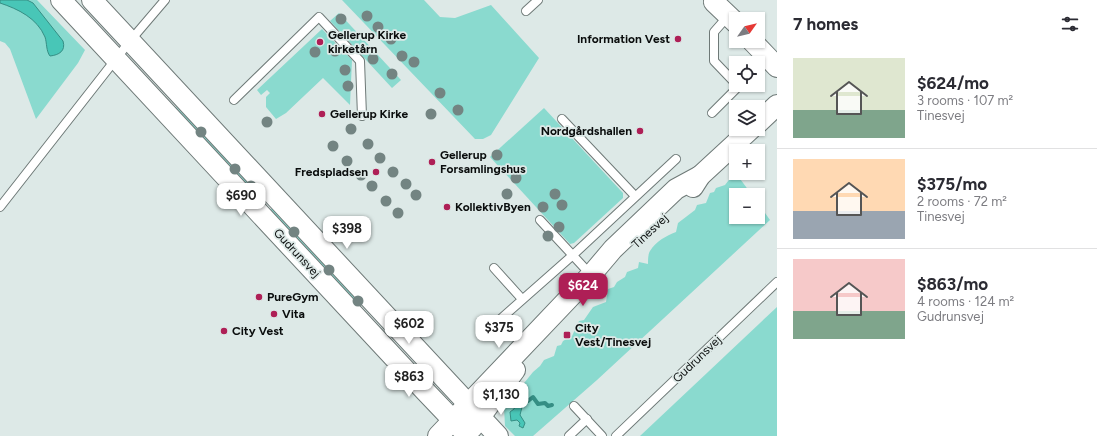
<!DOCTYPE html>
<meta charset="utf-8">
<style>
body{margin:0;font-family:Figtree,sans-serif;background:#f7f7f7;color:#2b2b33;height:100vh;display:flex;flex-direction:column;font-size:15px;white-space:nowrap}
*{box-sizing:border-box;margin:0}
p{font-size:13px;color:#7c7c81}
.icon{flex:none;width:22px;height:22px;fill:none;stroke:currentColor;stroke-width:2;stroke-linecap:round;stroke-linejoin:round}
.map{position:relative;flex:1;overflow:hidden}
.drawer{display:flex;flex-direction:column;background:#fff;width:320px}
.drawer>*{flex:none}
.needle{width:26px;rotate:56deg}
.fabs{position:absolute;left:729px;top:12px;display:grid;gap:8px}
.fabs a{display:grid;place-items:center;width:36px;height:36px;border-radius:0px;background:#fff;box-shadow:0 1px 3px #0004;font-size:20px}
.price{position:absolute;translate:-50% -34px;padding:0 9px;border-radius:8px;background:#fff;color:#222;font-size:13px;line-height:26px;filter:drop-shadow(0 1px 2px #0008)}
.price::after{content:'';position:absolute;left:50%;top:24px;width:12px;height:9px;margin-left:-6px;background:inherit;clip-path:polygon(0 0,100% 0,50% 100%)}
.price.current{background:#ae1f56;color:#fff}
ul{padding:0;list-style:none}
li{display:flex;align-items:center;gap:12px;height:100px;padding:0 16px}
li+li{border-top:1px solid #e1e1e2}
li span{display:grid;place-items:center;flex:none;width:112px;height:80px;border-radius:0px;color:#555}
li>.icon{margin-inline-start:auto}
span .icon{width:48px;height:48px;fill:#fffc;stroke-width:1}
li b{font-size:17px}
h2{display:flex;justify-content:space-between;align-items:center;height:48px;padding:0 16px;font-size:17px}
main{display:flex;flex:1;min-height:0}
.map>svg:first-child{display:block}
.green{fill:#8adacf}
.water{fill:#48c6b7;stroke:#358e84}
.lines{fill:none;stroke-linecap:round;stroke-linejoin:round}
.stream{stroke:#358e84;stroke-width:4}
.service-casing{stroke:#6e7977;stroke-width:10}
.tertiary-casing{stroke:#6e7977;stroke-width:22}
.service{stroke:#fff;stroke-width:8}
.tertiary{stroke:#fff;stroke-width:20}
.tree{fill:#738482}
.poi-dot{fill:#ae1f56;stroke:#dde9e7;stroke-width:1.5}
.labels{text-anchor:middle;stroke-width:3.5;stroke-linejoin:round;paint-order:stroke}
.poi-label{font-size:12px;font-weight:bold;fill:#0a0d0d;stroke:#dde9e7;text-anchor:start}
.street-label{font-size:12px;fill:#0a0d0d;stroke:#dde9e7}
</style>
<main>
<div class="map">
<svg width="777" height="436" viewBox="0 0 777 436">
<rect width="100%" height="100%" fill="#dde9e7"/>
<g class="green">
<path d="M0 0H37L85 50 78 63 36 119 10 49 5 43 0 41Z"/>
<path d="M342 0H424L440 17 455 18 491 5 539 58 491 135 483 139H475Z"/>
<path d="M339 13 401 80 392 88 330 21Z"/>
<path d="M322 29 352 60 350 105 323 78 286 113 276 119 266 107V97L270 93 267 90 261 95 257 90Z"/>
<path d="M176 107 205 134 258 190 257 193 255 194 174 109Z"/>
<path d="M544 108 623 193V198L574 243 570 244 490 157Z"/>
<path d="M735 172 752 195H736V217H758V203L770 220 597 380 533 436H515L505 426 504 408 533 372 540 366 544 360 554 356 557 346 561 345 563 341 572 336 579 321 584 320 593 307 606 302 608 289 614 287 617 282 625 277 627 272 638 268 639 262 648 264C648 260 648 254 650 251 656 241 666 236 676 232L678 223 695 210 697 205 706 203 710 193 714 192 716 188 725 185Z"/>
<path d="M274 208 362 302 359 306 271 213V209Z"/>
<path d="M777 307V436H640Z"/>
</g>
<g class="water">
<path d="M0 0H27L33 3 63 41C66 51 59 55 50 56 46 51 47 43 45 37 37 18 18 9 0 3Z"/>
<path d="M518 398 522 407 520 415 525 423 523 428 519 426 520 423 517 420 511 421 510 412 514 409Z"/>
</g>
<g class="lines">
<path class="stream" d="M519 400 525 397 528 401 533 397 538 404 545 403 548 406 552 405"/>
<g class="service-casing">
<g id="service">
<path d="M526 11 538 0"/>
<path d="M728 16 714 32V61L736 84"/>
<path d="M234 100 319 17 360 61 362 116"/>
<path d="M712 113 738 87 736 85"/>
<path d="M562 119 635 196"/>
<path d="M0 207 130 41 165 0"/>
<path d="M540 220 591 275"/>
<path d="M494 268 522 299"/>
<path d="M487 331 573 255 676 159"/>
<path d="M574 406 602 436"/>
<path d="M569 436 587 419"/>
<path d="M616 436 777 282"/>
</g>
</g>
<g class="tertiary-casing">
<g id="tertiary">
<path d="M61 0 425 391 468 436"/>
<path d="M92 0 498 436"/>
<path d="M715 0 714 2 736 23"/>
<path d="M752 41 777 67"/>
<path d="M758 123 777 105"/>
<path d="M693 187 700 176 751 129"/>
<path d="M472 428 515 370"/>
<path d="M438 436 591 275 613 249 676 189 700 176"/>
</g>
</g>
<use href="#service" class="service"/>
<use href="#tertiary" class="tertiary"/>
</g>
<g class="tree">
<circle cx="367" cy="16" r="5.5"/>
<circle cx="341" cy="19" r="5.5"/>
<circle cx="378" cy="27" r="5.5"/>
<circle cx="391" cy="39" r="5.5"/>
<circle cx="335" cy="51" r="5.5"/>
<circle cx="315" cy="52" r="5.5"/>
<circle cx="402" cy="56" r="5.5"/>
<circle cx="373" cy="59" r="5.5"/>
<circle cx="414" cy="62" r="5.5"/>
<circle cx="345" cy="70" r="5.5"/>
<circle cx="392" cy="74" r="5.5"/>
<circle cx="348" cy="86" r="5.5"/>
<circle cx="440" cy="93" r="5.5"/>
<circle cx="458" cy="110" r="5.5"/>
<circle cx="431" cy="114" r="5.5"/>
<circle cx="267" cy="122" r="5.5"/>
<circle cx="351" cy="129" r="5.5"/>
<circle cx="201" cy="132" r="5.5"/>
<circle cx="368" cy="144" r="5.5"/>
<circle cx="333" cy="146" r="5.5"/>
<circle cx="497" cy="155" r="5.5"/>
<circle cx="380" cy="158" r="5.5"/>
<circle cx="347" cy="161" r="5.5"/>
<circle cx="235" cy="169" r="5.5"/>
<circle cx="393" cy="172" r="5.5"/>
<circle cx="361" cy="175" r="5.5"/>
<circle cx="516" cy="178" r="5.5"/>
<circle cx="406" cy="184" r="5.5"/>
<circle cx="251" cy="186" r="5.5"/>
<circle cx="372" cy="186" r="5.5"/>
<circle cx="507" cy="194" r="5.5"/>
<circle cx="555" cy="194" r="5.5"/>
<circle cx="416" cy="195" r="5.5"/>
<circle cx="386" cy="201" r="5.5"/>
<circle cx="562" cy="205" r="5.5"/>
<circle cx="543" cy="207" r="5.5"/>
<circle cx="398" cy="213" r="5.5"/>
<circle cx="559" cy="227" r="5.5"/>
<circle cx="294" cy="232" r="5.5"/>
<circle cx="548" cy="236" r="5.5"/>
<circle cx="329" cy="270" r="5.5"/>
<circle cx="358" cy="301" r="5.5"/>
</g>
<g class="poi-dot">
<circle cx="678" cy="39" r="4"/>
<circle cx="320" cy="42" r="4"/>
<circle cx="322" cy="114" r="4"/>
<circle cx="640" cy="131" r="4"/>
<circle cx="432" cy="162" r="4"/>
<circle cx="376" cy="172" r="4"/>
<circle cx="447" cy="207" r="4"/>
<circle cx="259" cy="297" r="4"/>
<circle cx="274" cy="314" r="4"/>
<circle cx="224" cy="331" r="4"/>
<rect x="563" y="331" width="8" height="8" rx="2"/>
</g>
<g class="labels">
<g class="poi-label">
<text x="328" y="39">Gellerup Kirke<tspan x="328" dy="14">kirketårn</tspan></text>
<text x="670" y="43" text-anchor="end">Information Vest</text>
<text x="330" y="118">Gellerup Kirke</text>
<text x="632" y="135" text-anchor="end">Nordgårdshallen</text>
<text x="440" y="159">Gellerup<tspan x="440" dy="14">Forsamlingshus</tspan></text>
<text x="368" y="176" text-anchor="end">Fredspladsen</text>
<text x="455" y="211">KollektivByen</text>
<text x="267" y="301">PureGym</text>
<text x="282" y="318">Vita</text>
<text x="575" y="332">City<tspan x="575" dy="14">Vest/Tinesvej</tspan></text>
<text x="232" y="335">City Vest</text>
</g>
<g class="street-label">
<text transform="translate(650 231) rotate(-43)" y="4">Tinesvej</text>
<text transform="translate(297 253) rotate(47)" y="4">Gudrunsvej</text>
<text transform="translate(697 359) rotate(-44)" y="4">Gudrunsvej</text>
</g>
</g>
</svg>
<div class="fabs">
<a><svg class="needle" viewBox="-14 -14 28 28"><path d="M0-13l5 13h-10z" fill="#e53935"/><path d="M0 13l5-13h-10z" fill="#7c7c81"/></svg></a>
<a><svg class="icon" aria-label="locate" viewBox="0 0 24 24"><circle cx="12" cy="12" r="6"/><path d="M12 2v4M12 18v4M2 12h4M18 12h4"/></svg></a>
<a><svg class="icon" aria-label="layers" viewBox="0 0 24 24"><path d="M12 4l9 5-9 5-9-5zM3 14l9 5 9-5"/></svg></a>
<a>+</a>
<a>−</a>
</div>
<b class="price" style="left:241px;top:217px">$690</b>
<b class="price" style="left:347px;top:250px">$398</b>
<b class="price current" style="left:583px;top:307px">$624</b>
<b class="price" style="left:409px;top:345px">$602</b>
<b class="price" style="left:499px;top:349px">$375</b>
<b class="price" style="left:409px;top:398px">$863</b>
<b class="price" style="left:501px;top:416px">$1,130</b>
</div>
<section class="drawer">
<h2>7 homes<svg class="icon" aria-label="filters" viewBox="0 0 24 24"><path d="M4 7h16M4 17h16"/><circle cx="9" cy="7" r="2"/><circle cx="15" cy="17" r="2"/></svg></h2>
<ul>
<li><span style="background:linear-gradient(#dfe7d0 65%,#7fa58c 0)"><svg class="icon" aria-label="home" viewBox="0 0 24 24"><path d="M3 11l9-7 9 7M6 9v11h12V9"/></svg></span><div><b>$624/mo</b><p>3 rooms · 107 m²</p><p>Tinesvej</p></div></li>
<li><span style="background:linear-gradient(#ffd9b3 65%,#9aa5b1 0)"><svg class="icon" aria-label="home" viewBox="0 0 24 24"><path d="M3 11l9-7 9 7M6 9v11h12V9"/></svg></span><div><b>$375/mo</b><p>2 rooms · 72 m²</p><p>Tinesvej</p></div></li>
<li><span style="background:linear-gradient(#f6c9c9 65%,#7fa58c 0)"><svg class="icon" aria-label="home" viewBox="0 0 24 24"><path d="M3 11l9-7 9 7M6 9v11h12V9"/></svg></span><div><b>$863/mo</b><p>4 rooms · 124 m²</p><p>Gudrunsvej</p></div></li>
</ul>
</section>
</main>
